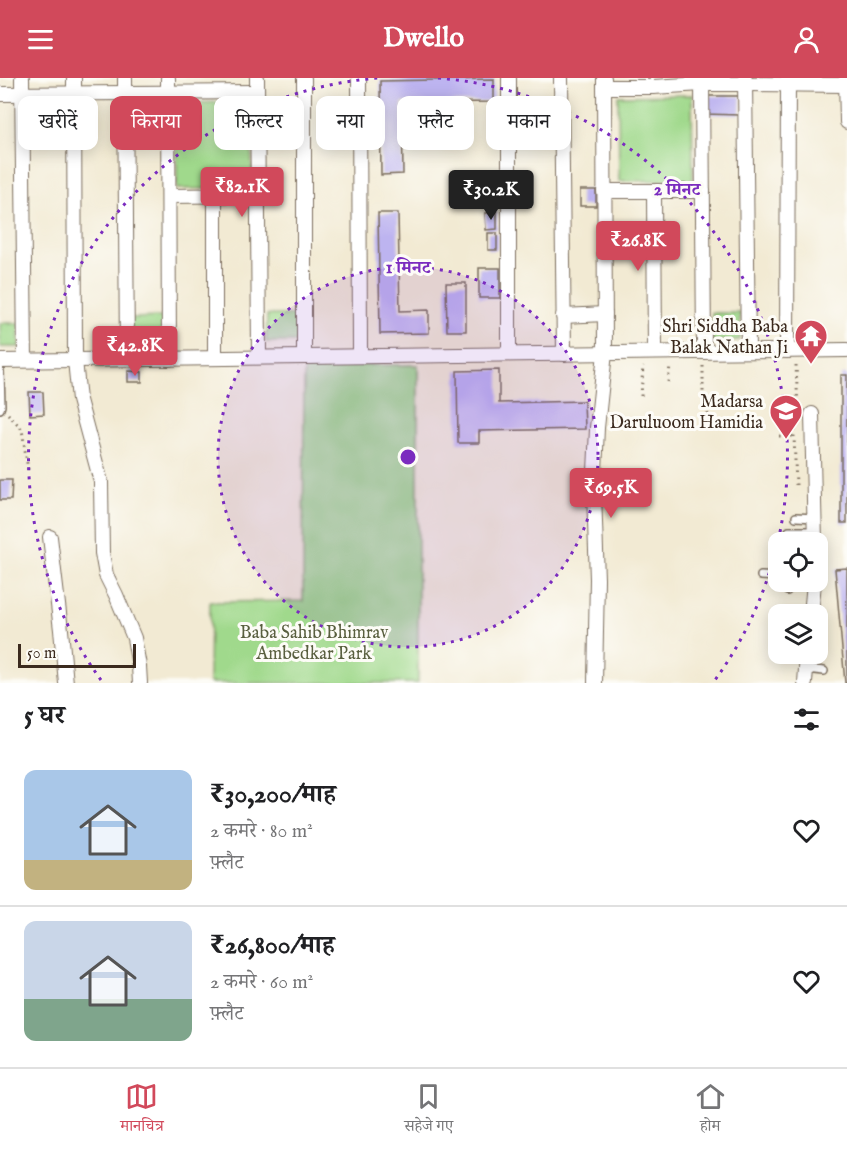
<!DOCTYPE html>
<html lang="hi">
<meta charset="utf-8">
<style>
body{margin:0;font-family:"IM FELL English","Noto Serif Devanagari",serif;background:#f2f2f2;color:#202124;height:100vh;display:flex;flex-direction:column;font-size:22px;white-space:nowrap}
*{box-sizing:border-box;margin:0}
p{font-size:20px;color:#757577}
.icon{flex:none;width:33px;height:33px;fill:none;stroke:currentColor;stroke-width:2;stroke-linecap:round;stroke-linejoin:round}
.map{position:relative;height:605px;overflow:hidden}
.side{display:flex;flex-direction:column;background:#fff;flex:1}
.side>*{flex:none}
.top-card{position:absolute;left:18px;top:18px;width:812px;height:54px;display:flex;gap:12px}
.buttons{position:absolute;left:768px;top:454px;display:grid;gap:12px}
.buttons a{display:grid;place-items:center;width:60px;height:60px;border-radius:12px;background:#fff;box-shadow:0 3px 15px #0003;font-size:30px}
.scale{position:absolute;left:18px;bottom:15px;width:118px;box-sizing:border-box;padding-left:6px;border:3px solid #3b2a1e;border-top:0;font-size:16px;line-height:21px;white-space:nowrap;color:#3b2a1e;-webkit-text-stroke:4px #fdfcf7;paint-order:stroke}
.price{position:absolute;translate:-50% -51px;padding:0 14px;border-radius:6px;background:#d1495b;color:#fff;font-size:20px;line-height:39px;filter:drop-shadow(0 2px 3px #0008)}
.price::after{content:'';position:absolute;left:50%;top:36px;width:18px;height:14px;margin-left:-9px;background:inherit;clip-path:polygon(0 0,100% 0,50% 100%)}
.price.current{background:#222;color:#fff}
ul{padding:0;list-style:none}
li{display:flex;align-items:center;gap:18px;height:150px;padding:0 24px}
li+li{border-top:2px solid #e0e0e0}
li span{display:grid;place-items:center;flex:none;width:168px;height:120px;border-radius:12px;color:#555}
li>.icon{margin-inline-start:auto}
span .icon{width:72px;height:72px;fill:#fffc;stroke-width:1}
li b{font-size:26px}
h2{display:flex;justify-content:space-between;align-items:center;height:72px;padding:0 24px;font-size:26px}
.chip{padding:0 21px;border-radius:12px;background:#fff;box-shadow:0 3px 15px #0003;font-size:21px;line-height:54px}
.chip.current{background:#d1495b;color:#fff}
header{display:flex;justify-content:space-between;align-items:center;height:78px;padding:0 24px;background:#d1495b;color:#fff;font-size:27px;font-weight:800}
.tab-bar{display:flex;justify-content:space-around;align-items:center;height:84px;border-top:2px solid #e0e0e0;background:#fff;font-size:16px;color:#757577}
.tab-bar a{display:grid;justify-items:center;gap:3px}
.tab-bar .current{color:#d1495b}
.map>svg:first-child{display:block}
.green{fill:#a0d98c;stroke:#6e8255;stroke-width:1.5}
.building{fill:#bdb4f0}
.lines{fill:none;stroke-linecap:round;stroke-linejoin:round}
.lane-casing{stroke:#7b6d5d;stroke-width:10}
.street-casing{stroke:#7b6d5d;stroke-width:16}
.path{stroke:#7b6d5d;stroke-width:3;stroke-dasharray:1.5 4.5;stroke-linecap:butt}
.lane{stroke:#fff;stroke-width:7}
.street{stroke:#fff;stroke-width:14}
.ring{fill:none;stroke:#7b2cbf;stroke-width:3;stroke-dasharray:3 6}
.labels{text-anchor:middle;stroke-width:6;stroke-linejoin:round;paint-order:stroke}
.poi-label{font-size:18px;fill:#3b2a1e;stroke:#fdfcf7;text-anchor:end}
.park-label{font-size:18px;fill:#595f3f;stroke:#fdfcf7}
.centre{fill:#7b2cbf;stroke:#fdfcf7;stroke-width:3}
.ring-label{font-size:18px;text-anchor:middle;font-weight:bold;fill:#7b2cbf;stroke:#fdfcf7;stroke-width:6;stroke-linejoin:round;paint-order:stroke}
</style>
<header><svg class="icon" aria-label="menu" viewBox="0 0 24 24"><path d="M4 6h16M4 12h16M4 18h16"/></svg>Dwello<svg class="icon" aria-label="person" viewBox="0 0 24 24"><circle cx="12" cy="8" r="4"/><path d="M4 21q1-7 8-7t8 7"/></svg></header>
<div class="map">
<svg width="847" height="605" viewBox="0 0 847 605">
<rect width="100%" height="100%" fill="#fdfcf7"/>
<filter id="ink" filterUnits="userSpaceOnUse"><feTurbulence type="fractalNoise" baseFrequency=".0167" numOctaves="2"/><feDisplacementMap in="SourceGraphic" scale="12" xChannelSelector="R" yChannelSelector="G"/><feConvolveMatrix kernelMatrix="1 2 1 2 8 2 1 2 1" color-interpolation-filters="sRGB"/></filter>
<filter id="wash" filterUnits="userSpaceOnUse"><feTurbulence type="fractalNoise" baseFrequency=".008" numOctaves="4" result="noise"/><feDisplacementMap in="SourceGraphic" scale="24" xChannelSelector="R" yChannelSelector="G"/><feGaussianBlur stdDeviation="1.35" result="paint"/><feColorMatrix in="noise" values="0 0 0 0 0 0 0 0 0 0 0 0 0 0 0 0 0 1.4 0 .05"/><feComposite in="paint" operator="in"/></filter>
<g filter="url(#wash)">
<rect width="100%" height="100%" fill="#f2ead3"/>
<g class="green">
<path d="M692 17 693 102 619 103 618 18Z"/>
<path d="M251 24 252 110 177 111V25Z"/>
<path d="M712 235H740V262L712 263Z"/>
<path d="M267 237H299L298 264H266Z"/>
<path d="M165 239V264H131V240Z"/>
<rect x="0" y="245" width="19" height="24"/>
<path d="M304 287H418V605H209L210 524 303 523Z"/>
</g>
<g id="blocks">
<g class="building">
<path d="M494 1V24L402 25 403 96 381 97 380 3Z"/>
<path d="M705 18H741L740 37 705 36Z"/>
<path d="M555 32V58H542V52H537V37L543 38V33Z"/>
<rect x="580" y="112" width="16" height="16"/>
<path d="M497 134V151L486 152 485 135Z"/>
<path d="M378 135H398L400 233 429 232V255L380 256Z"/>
<rect x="488" y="155" width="9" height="17"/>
<rect x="479" y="190" width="21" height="30"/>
<path d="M446 205H466V253H447Z"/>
<path d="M499 292V325L584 323 585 351 479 353V365H458L457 293Z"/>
<path d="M128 293 142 294V304H128Z"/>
<rect x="841" y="297" width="6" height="148"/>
<path d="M29 314H43L44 336 30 337Z"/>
<path d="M0 402H12L11 422H0Z"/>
<path d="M847 490V605H845L835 491Z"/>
</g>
</g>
</g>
<g filter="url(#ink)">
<use href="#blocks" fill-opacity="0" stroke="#7b6d5d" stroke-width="1.5"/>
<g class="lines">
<g class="lane-casing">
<g id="lane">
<path d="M0 293 1 328 0 331"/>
<path d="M796 439 815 440"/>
<path d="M789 453H815"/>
<path d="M801 465H812"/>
<path d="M761 498 778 499"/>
<path d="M787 513 788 504"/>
<path d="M806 591 824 593"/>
</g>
</g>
<g class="street-casing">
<g id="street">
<path d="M22 0 25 282"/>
<path d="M74 0 75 282 79 322 101 404 102 475 106 497 116 517 134 560 139 588 140 605"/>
<path d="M125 0 127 281"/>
<path d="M168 0 169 281"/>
<path d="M257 0 259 279"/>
<path d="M304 0V279"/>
<path d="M359 0 360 278"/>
<path d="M561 0 564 276"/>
<path d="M702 0 704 274"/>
<path d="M745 0 748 273"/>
<path d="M846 0 847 44"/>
<path d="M604 9H653L702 6H746L847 7"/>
<path d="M0 16 257 14"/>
<path d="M604 113H703"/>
<path d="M654 113 655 274"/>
<path d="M169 118 258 117"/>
<path d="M215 118V280"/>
<path d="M563 238 605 236"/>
<path d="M787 273 788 0"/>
<path d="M509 276V0"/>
<path d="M0 283 847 272"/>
<path d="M812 336 815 465"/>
<path d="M50 459 61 552 66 605"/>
<path d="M811 537 814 504"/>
<path d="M595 605 597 501 594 415 597 350 605 275 604 0"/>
<path d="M805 605 807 576"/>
</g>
</g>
<g class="path">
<path d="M796 287 798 331"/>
<path d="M703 288V322L710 342"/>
<path d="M668 304 670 288"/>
<path d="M641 318 643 288"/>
<path d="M775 334 799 336"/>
<path d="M8 336 22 351 28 392"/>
<path d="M779 358H794"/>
<path d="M796 407 794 358 796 343"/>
</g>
<use href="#lane" class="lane"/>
<use href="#street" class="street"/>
</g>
</g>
<circle cx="408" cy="379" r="190" fill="#7b2cbf" fill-opacity=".12"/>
<g class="ring">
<circle cx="408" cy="379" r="190"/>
<path d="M101 602A380 380 0 0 1 378 0M438 0A380 380 0 0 1 715 602"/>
</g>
<defs>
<g id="temple-pin" transform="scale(1.725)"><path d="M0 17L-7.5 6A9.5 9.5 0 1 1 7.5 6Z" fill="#d1495b" stroke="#fdfcf7"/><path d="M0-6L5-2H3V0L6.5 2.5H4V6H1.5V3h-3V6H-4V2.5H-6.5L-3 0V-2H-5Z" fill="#fff"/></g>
<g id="school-pin" transform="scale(1.725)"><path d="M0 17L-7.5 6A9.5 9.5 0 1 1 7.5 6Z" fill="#d1495b" stroke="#fdfcf7"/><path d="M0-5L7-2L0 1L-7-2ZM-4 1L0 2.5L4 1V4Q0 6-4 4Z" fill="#fff"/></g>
</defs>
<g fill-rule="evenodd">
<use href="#temple-pin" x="811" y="258"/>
<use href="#school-pin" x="786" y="333"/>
</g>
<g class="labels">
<g class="poi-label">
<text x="788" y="254">Shri Siddha Baba<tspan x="788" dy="21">Balak Nathan Ji</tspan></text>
<text x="763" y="329">Madarsa<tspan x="763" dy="21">Daruluoom Hamidia</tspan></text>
</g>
<g class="park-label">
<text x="314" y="560">Baba Sahib Bhimrav<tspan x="314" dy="21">Ambedkar Park</tspan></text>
</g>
</g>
<circle cx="408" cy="379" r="9" class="centre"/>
<g class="ring-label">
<text x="677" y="117">2 मिनट</text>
<text x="408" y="195">1 मिनट</text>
</g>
</svg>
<div class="buttons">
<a><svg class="icon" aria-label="locate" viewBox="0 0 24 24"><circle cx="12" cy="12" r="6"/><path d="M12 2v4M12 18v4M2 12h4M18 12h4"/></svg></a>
<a><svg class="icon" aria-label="layers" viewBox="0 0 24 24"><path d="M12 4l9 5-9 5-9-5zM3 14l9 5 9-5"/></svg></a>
</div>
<div class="scale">50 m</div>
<b class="price" style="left:242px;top:140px">₹82.1K</b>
<b class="price current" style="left:491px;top:143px">₹30.2K</b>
<b class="price" style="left:638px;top:194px">₹26.8K</b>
<b class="price" style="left:135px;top:299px">₹42.8K</b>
<b class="price" style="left:611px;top:441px">₹69.5K</b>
<div class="top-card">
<a class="chip">खरीदें</a>
<a class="chip current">किराया</a>
<a class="chip">फ़िल्टर</a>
<a class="chip">नया</a>
<a class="chip">फ़्लैट</a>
<a class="chip">मकान</a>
</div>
</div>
<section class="side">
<h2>5 घर<svg class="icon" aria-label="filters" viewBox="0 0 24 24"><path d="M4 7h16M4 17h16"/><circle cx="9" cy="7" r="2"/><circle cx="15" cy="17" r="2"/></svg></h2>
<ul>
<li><span style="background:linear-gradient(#a9c7e8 75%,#c2b280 0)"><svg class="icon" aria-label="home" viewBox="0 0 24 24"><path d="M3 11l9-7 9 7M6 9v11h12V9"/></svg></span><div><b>₹30,200/माह</b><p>2 कमरे · 80 m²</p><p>फ़्लैट</p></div><svg class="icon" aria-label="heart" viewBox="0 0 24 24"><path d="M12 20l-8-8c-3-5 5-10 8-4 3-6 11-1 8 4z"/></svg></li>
<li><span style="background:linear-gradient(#c9d6e8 65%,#7fa58c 0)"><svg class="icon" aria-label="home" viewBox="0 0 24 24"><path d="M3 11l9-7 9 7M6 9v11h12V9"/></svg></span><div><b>₹26,800/माह</b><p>2 कमरे · 60 m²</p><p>फ़्लैट</p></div><svg class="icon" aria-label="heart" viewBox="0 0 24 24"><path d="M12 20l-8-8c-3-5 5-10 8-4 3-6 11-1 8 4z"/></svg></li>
</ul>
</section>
<nav class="tab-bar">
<a class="current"><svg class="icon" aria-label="map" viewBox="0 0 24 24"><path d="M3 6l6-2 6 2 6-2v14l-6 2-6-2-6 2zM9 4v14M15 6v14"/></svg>मानचित्र</a>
<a><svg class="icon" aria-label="saved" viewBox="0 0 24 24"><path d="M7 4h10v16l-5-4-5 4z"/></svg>सहेजे गए</a>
<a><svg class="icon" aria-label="home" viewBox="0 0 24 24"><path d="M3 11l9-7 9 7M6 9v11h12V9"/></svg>होम</a>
</nav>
